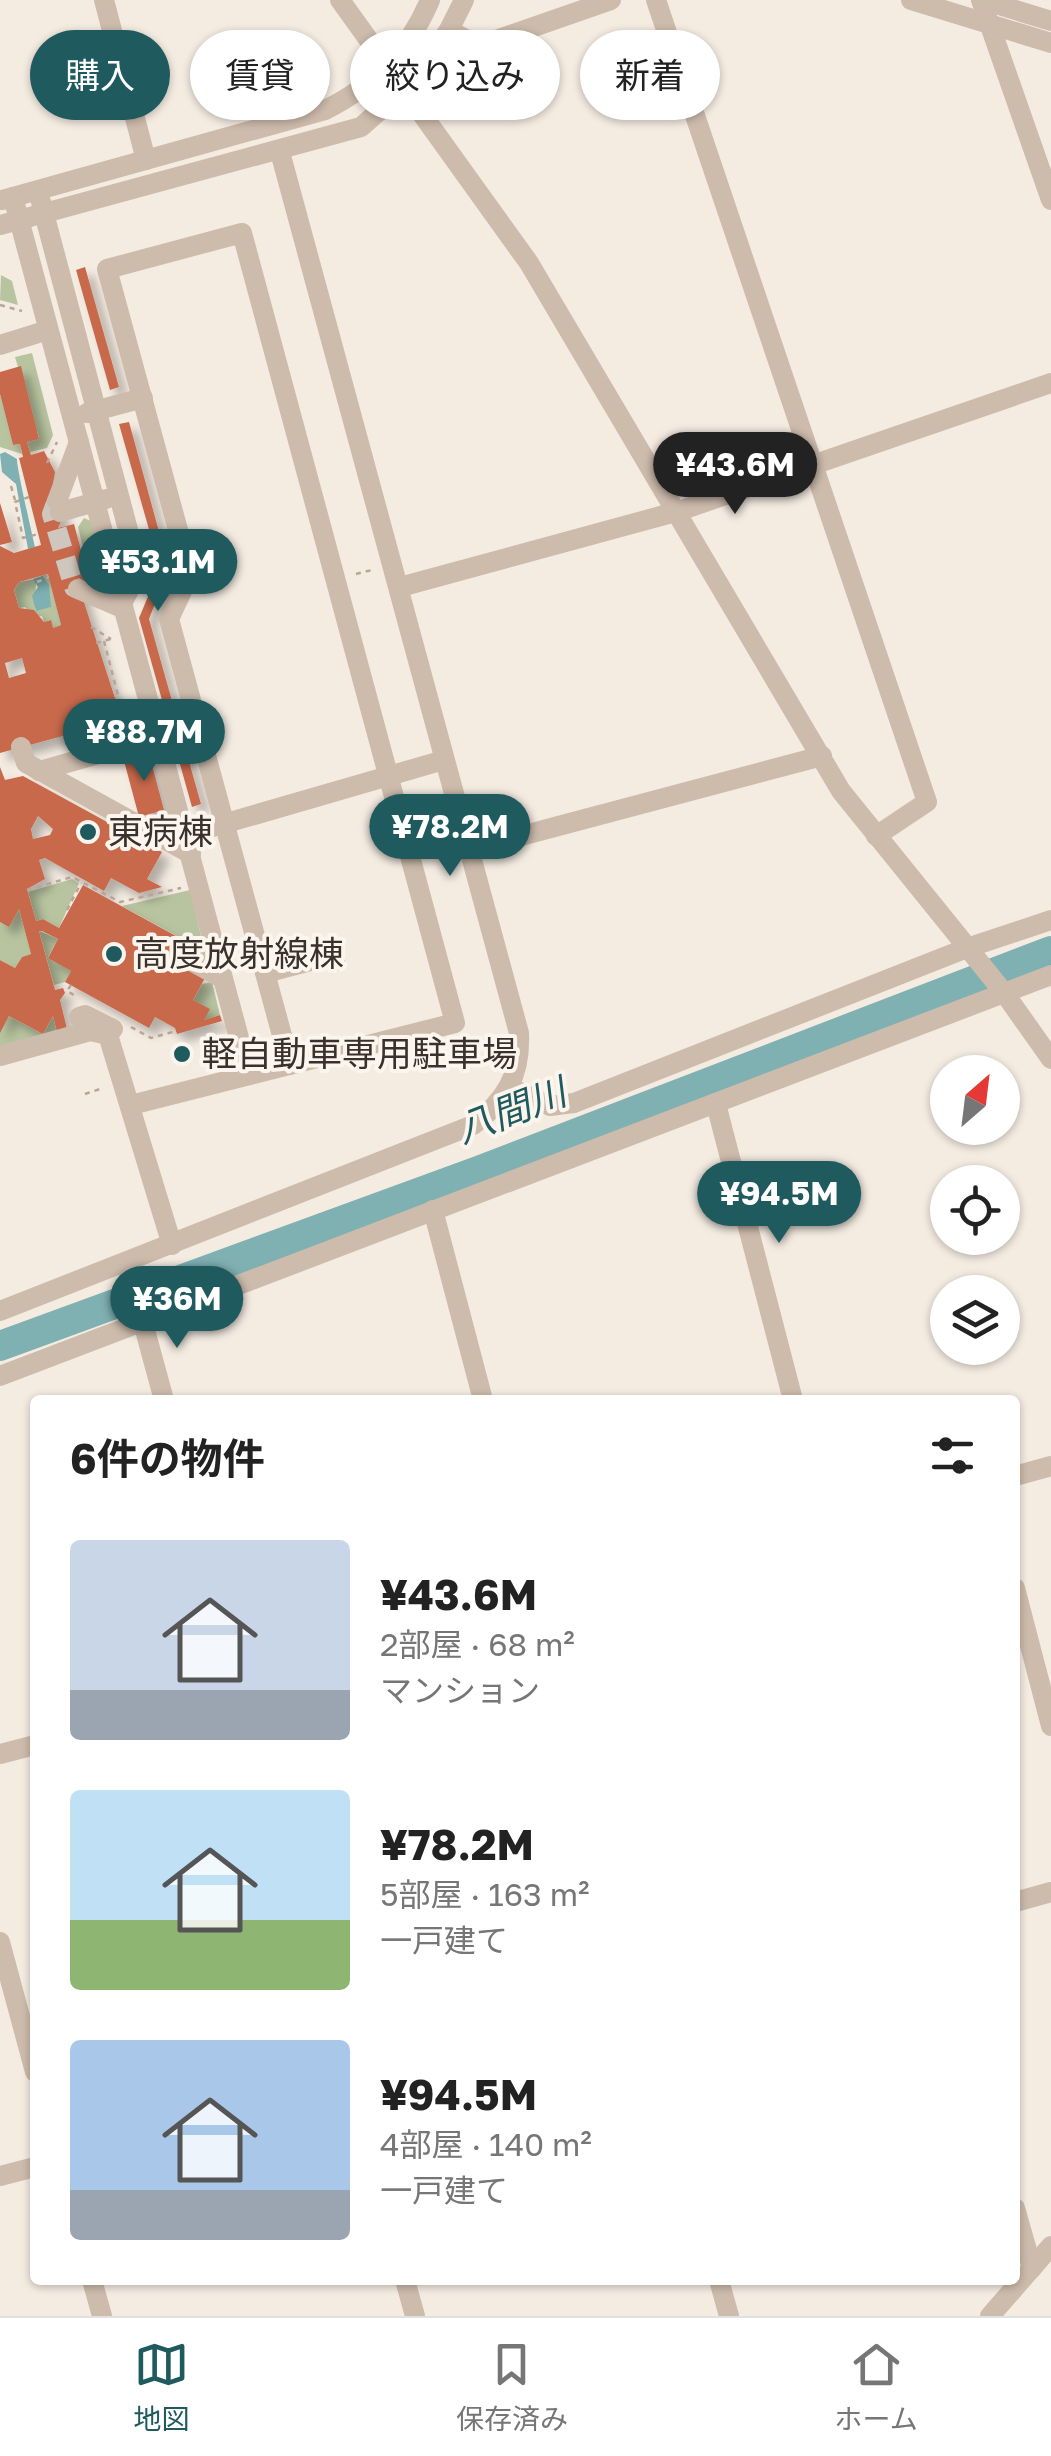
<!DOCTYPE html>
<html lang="ja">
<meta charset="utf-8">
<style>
body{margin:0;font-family:"Golos Text","Noto Sans JP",sans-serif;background:#f2f2f2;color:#222;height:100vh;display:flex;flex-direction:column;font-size:38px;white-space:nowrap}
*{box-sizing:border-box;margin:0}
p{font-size:32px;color:#767676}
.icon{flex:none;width:55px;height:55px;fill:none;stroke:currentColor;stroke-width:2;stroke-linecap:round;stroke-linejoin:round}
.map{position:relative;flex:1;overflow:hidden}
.details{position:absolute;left:30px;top:1395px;width:990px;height:890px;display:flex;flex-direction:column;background:#fff;border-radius:10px;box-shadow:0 2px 8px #0004}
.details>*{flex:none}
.banner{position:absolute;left:30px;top:30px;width:992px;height:90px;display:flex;gap:20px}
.needle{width:65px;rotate:28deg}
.fabs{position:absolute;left:930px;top:1055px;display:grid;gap:20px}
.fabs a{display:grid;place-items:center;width:90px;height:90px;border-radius:50%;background:#fff;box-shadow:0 2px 8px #0004;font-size:50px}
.price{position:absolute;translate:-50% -85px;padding:0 22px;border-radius:35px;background:#1f5a5e;color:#fff;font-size:32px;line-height:65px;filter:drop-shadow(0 2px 5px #0008)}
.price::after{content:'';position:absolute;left:50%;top:60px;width:30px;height:22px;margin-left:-15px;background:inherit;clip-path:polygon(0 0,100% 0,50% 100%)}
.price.on{background:#222;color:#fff}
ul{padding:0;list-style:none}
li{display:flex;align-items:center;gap:30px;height:250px;padding:0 40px}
li span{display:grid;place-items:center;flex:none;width:280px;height:200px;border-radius:10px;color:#555}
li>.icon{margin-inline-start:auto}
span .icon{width:120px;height:120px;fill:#fffc;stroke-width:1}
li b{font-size:42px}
h2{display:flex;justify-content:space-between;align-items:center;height:120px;padding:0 40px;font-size:42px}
.tag{padding:0 35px;border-radius:45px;background:#fff;box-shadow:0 2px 8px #0004;font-size:35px;line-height:90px}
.tag.on{background:#1f5a5e;color:#fff}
.menu{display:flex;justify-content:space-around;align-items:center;height:140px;border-top:2px solid #e0e0e0;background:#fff;font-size:28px;color:#767676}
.menu a{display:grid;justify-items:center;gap:5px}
.menu .on{color:#1f5a5e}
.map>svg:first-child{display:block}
.green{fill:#b8c4a0}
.water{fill:#7fb0b2}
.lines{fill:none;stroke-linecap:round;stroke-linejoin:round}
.river{stroke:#7fb0b2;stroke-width:30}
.building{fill:#c8694b;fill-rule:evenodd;filter:url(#shadow)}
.minor-tunnel{stroke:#cfc6bd;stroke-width:20;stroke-dasharray:20 10;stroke-linecap:butt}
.path{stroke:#b9a596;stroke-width:2.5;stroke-dasharray:5 5;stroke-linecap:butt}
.minor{stroke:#cdbbac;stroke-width:20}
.poi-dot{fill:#1f5a5e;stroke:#fbf5ee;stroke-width:4}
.labels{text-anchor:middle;stroke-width:8;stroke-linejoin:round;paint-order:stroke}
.poi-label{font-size:35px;fill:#3b302b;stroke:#fbf5ee;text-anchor:start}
.water-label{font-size:38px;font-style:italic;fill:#1f5a5e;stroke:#fbf5ee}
</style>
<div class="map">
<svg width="1051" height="2316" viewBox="0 0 1051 2316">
<defs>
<filter id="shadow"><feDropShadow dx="8" dy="8" stdDeviation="5" flood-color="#0004"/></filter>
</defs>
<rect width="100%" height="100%" fill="#f4ebe1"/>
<g class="green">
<path d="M1 275 12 281 18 305 0 300Z"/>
<path d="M32 353 53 435 47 448 30 452 27 442 39 438 15 357Z"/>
<path d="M0 394 13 445 20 444 22 454 0 447Z"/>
<path d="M84 518 91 521 104 569 98 578 89 572 78 527Z"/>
<path d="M49 575 61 625 53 628 50 620 44 622 42 616 35 617 25 607 19 608 14 590 19 582 36 579 35 610 50 607 43 577Z"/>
<path d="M72 879 79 883 59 928 43 919 36 921 28 892Z"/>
<path d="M190 890 207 961 180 949 184 940 122 906Z"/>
<path d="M19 909 31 954 22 957 15 968 0 960V922L9 926Z"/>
<path d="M39 931 58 939 48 957 71 971 65 982 54 985Z"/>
<path d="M212 982 220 1015 204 1020 193 1000 202 984Z"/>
<path d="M9 1016 43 1034 53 1016 57 1032 0 1047V1030Z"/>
</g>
<g class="water">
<path d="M5 452 17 459C16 464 32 534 35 547L28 549 16 484 2 472 0 454Z"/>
<path d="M48 574 43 577 49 585 51 607 36 611 32 596 38 587 33 579Z"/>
</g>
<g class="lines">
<path class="river" d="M0 1346 478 1171 1051 951"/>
</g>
<g class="building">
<path d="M85 267 119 387 110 390 76 270Z"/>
<path d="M21 366 39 439 27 442 31 455 44 451 55 472 53 483 62 519 58 528 74 524 90 584 82 596 122 720 0 753V546L14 553 41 545 19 458 23 457 20 444 13 445 0 394V372ZM48 574 61 625 53 628 51 620 44 622 34 610 19 608 14 590 19 582ZM22 658 26 673 9 678 5 663Z"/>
<path d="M129 422 169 568 149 619 201 804 192 807 139 618 160 568 119 424Z"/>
<path d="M0 503 12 542 0 545Z"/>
<path d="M148 750 164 810 139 817 123 757Z"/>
<path d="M0 767 5 780 23 776 162 852 147 879 162 887 139 893 111 878 104 891 45 858 39 860 45 879 27 889 36 921 43 919 59 928 83 885 185 941 174 961 205 978 193 1000 210 1009 204 1020 220 1015 222 1021 177 1034 175 1028 155 1017 149 1028 65 982 71 971 48 958 58 939 42 931H39L55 990 63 988 65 993 60 1000 67 1029 57 1032 53 1016 43 1034 9 1016 0 1033V960L15 968 22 957 31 954 19 909 9 927 0 922ZM38 816 53 829 50 835 33 839 31 829Z"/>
</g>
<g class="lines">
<path class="minor-tunnel" d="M57 501 52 514 74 587 78 589"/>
<g class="path">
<path d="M0 305 22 311"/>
<path d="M47 463 57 442"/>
<path d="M11 486 15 500"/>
<path d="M29 497 15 502 23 538 38 534"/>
<path d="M356 574 372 570"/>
<path d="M37 582 49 577"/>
<path d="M91 627 111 639"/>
<path d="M104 641 123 715"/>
<path d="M96 643 111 639"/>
<path d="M27 890 72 877 120 902 181 888"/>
<path d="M67 910 81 883"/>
<path d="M71 985 67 991 76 996"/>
<path d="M131 1027 151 1038 176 1031"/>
<path d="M85 1094 103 1088"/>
</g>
<g class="minor">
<path d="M104 0 146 160"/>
<path d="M340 0 529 263 841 791 1005 994 1051 1059"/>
<path d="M656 0 927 802 876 836"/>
<path d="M911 0 1051 43"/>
<path d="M981 0 1051 200"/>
<path d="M983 0 1051 21"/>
<path d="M449 30 479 46 611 0"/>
<path d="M13 197 249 1075"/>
<path d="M2 200 325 110C375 85 408 52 430 0"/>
<path d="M41 202 139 571 120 607 78 589"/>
<path d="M0 225 361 127 413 81 449 30 464 0"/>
<path d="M0 345 48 330"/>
<path d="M87 413 143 398"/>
<path d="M57 501 79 442"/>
<path d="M60 512 106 499"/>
<path d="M400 587 679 511 1051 383"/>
<path d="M21 747 26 763 191 854"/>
<path d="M39 771 158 737"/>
<path d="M185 835 444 760"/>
<path d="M468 850 822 756"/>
<path d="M180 955 222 978"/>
<path d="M265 973 333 955 335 961"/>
<path d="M79 1017 85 1015 113 1029"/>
<path d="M0 1056 90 1031 108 1035 172 1245"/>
<path d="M509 1087 550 1106 574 1103 967 948 1051 920"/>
<path d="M716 1104 793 1400"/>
<path d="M131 1105C239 1078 347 1051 455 1023L242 233 107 269 190 574 169 619 290 1065"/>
<path d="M433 1210 483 1400"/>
<path d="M127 1264 164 1400"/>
<path d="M0 1311 473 1125C506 1100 521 1075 519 1033L280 152"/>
<path d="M0 1376 1051 975"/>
<path d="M1015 1476 1051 1466"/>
<path d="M1015 1588 1051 1726"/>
<path d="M0 1754 35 1745"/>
<path d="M1015 1902 1051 1892"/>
<path d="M0 1942 35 2072"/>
<path d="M0 2176 35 2167"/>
<path d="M1015 2208 1032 2268"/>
<path d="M92 2280 102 2316"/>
<path d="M405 2280 415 2316"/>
<path d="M719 2280 729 2316"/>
<path d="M990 2316 1051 2246"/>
</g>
</g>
<g class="poi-dot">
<circle cx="88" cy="832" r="10"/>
<circle cx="114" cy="954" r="10"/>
<circle cx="182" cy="1054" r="10"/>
</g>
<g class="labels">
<g class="poi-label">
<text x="108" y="844">東病棟</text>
<text x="134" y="966">高度放射線棟</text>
<text x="202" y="1066">軽自動車専用駐車場</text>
</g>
<g class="water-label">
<text transform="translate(511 1111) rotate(-21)" y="13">八間川</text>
</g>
</g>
</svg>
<div class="fabs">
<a><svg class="needle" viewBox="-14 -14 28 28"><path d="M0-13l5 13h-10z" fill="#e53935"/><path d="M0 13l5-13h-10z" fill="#767676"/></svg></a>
<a><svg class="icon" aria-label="locate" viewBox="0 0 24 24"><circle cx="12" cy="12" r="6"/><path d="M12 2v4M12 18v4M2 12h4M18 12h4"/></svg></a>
<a><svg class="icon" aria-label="layers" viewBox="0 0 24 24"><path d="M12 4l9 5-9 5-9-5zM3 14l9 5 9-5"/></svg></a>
</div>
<b class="price on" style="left:735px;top:517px">¥43.6M</b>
<b class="price" style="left:158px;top:614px">¥53.1M</b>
<b class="price" style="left:144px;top:784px">¥88.7M</b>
<b class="price" style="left:450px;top:879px">¥78.2M</b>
<b class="price" style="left:779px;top:1246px">¥94.5M</b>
<b class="price" style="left:177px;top:1351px">¥36M</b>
<div class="banner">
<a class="tag on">購入</a>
<a class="tag">賃貸</a>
<a class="tag">絞り込み</a>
<a class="tag">新着</a>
</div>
<section class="details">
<h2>6件の物件<svg class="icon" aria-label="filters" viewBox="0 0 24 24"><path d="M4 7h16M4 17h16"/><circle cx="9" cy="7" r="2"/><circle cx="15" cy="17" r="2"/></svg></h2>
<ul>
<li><span style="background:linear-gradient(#c9d6e8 75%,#9aa5b1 0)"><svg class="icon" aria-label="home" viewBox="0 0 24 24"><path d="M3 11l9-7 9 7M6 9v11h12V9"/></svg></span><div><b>¥43.6M</b><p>2部屋 · 68 m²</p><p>マンション</p></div></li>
<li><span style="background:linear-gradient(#bfe0f5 65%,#8fb573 0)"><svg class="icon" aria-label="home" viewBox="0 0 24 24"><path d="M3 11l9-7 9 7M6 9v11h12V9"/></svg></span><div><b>¥78.2M</b><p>5部屋 · 163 m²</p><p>一戸建て</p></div></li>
<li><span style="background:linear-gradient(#a9c7e8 75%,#9aa5b1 0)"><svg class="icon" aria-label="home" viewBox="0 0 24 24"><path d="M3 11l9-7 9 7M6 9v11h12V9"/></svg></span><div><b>¥94.5M</b><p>4部屋 · 140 m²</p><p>一戸建て</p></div></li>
</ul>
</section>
</div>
<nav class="menu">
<a class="on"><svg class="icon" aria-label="map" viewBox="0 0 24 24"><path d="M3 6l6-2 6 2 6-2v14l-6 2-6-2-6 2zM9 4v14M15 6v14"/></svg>地図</a>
<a><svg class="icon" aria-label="saved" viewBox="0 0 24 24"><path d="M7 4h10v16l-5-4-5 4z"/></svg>保存済み</a>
<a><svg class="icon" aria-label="home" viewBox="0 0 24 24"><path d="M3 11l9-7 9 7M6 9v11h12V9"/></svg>ホーム</a>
</nav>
